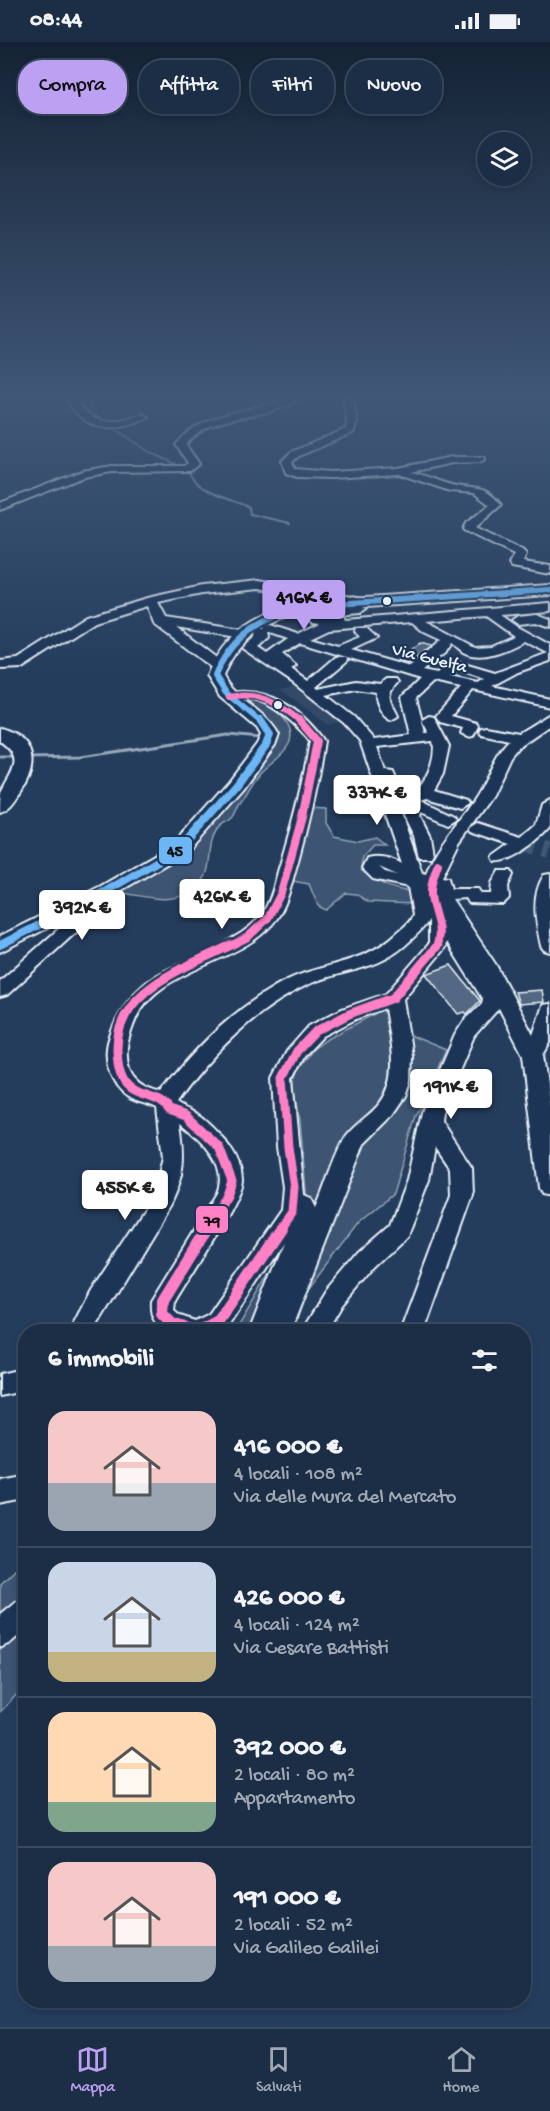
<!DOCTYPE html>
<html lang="it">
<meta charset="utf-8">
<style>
body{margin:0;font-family:"Gochi Hand",sans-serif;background:#25364d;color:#f1f3f6;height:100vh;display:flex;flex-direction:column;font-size:22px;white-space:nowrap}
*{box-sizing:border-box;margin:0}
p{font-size:20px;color:#a0a8b3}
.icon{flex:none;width:33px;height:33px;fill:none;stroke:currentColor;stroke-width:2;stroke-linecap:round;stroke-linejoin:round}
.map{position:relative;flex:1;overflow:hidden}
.drawer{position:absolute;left:18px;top:1282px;width:513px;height:684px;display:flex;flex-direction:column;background:#1c2e46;border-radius:24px;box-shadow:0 3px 9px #0003,0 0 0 2px #3a4a5f}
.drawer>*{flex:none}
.top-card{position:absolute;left:18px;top:18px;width:514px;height:54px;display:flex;gap:12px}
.tools{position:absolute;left:477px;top:90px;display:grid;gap:12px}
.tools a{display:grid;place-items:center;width:54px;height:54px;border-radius:50%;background:#1c2e46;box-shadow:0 3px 9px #0003,0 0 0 2px #3a4a5f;font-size:30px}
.price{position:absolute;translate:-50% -51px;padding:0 14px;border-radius:6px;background:#fff;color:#222;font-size:20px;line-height:39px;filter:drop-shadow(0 2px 3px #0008)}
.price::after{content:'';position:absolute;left:50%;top:36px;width:18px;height:14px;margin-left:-9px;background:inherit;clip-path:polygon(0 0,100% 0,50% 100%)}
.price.on{background:#bca0f2;color:#111}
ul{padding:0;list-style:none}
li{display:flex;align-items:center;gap:18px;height:150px;padding:0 30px}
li+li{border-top:2px solid #3a4a5f}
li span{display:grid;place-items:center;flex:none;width:168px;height:120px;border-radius:18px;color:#555}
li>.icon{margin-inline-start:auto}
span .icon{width:72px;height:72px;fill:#fffc;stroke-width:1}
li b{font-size:26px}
h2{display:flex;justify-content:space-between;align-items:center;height:72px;padding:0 30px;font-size:26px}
.tag{padding:0 21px;border-radius:24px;background:#1c2e46;box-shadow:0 3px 9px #0003,0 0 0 2px #3a4a5f;font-size:21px;line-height:54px}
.tag.on{background:#bca0f2;color:#111}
.status{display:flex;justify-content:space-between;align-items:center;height:42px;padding:0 30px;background:#1c2e46;direction:ltr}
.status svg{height:16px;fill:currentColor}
.tab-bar{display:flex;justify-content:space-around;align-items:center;height:84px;border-top:2px solid #3a4a5f;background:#1c2e46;font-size:16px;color:#a0a8b3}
.tab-bar a{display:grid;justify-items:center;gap:3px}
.tab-bar .on{color:#bca0f2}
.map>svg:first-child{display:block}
.built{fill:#334a68}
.green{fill:#3e5472;stroke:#93a2b5;stroke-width:1.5}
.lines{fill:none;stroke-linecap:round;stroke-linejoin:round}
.stream-far1{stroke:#99a8ba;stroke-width:2}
.stream{stroke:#99a8ba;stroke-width:3}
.building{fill:#536782;stroke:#e8f1f8;stroke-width:1.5}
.minor-tunnel{stroke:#425874;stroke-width:16;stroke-dasharray:16 8;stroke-linecap:butt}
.minor-casing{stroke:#e8f1f8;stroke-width:4}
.major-casing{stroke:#e8f1f8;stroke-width:4}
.minor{fill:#1d3557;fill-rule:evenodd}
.major{fill:#1d3557;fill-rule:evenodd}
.bus-1-far1-casing{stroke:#1d3557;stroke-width:9}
.bus-1-casing{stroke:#1d3557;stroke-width:11}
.bus-2-far3-casing{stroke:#1d3557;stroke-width:9}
.bus-2-far2-casing{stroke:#1d3557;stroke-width:11}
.bus-2-far1-casing{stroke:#1d3557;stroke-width:14}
.bus-2-casing{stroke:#1d3557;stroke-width:16}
.bus-1-far1{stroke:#6db6f5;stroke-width:6}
.bus-1{stroke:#6db6f5;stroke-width:8}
.bus-2-far3{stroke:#ff80c5;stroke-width:6}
.bus-2-far2{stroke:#ff80c5;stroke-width:8}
.bus-2-far1{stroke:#ff80c5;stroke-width:9}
.bus-2{stroke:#ff80c5;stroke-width:12}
.bus-dot{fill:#e8f1f8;stroke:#1d3557;stroke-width:2}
.labels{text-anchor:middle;stroke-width:5;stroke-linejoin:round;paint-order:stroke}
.far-street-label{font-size:18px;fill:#e8f1f8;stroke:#1d3557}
.line-badge{stroke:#1d3557;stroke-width:2}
.pale-badge-label{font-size:16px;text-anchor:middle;font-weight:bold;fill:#111}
</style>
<div class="status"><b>08:44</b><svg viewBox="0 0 49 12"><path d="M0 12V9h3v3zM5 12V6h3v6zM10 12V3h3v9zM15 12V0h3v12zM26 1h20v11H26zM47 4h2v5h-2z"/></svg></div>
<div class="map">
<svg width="550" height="1985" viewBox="0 0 550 1985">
<rect width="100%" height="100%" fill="#253d5d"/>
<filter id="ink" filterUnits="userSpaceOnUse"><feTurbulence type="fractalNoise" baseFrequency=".0167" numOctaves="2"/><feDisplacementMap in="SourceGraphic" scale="12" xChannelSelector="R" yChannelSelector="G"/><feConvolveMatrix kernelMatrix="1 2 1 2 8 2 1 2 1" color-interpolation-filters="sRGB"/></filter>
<g filter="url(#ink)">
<path class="built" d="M302 642 321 658 316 660H323L344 678 328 683 281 648Z"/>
<g class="green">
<path d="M253 658C270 661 298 681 289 702 282 715 269 721 260 731 252 740 247 752 240 761 236 766 236 773 231 777 226 781 221 781 217 788 203 810 218 831 193 848 171 863 148 855 123 851L121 845 172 819 194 800 272 704 247 662Z"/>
<path d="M310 766 326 767V781L334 794 358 799 375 795 385 803H373L362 815 361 828C377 841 392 848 413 850L414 862 368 860 356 852 346 851 326 868 318 864 309 842 292 839Z"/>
<path d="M385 966 405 977 407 992 446 1008 416 1074 393 1152 358 1181 306 1250 293 1290H235L298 1184 307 1161 300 1078 295 1050V1037L299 1027 313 1007 326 998Z"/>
<path d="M25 1516V1644L0 1670V1541Z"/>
</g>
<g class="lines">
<path class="stream-far1" d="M90 357 89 366 94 372 148 409 188 428C196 451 229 456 249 465L250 472 290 481"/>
<g class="stream">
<path d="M0 715H18"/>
<path d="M28 716 80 715 228 693 260 696"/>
</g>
</g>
<g class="building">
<path d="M420 601 431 604 409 622 397 619Z"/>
<path d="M451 923 480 959 467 972 465 970 458 972 426 932Z"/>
<path d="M542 948 544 960 519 962 515 950Z"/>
</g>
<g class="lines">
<path class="minor-tunnel" d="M522 800 550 809"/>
<g class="minor-casing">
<g id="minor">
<path d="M66 357H75C95 388 113 380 143 372L148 375C142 379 133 381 126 383 98 390 80 381 66 357Z"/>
<path d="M285 357H298C265 381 215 367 186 403L199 422 190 429 112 430 84 435 0 468V461L82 429 112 424H184L188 421 176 403C202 369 248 371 285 357Z"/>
<path d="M343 357H353L357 380 353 391 299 414 292 420 295 427 331 430 398 426 452 415H484L485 417 480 420 452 421 411 430C426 433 440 441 456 444 477 448 485 443 501 463L475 486 522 509 526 513 523 520 550 524V532L512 525 510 522 514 513 465 489 463 487 466 481 490 463 474 451 450 449 399 432 331 436 297 435 286 431 282 419 291 410 346 387 347 380Z"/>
<path d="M260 538 364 556 370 560 364 564 260 546 202 552 158 561 166 576 248 589 249 592 248 595 243 596 176 585 223 621 225 624 218 628 213 627 154 582 147 564 94 580 22 626 0 627V619L18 617 86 574 147 556 202 544Z"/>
<path d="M550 561V569L500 573 517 585 550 603V619L518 630 492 644 550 657V665L473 648 451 674 476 681 478 684 473 694 468 695 461 691 463 686 440 680 436 674 461 646 433 640 416 656 425 691H429L422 678 429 674 434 675 449 704 443 732 434 748 466 758 468 761 460 766 427 756 421 758 454 774 456 777 448 782 421 770 420 774 430 794 433 811 431 815H419L414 794 404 774 406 767 403 760 396 757 422 831 426 832C436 802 459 781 476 754 488 735 493 714 509 698L481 692 479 689 481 686 486 685 519 691 550 672V683L518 705 510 715 492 754 459 800 442 835 448 836 451 847H478L481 852H491L492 841 499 829H511L513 833 508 844 509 856 503 862 469 861 466 856 452 857 496 923 533 993 543 963 550 962V1001L543 1013 550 1065V1154L542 1152 539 1146 523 1013 499 966 474 994 442 1070 441 1079 472 1126 473 1153 424 1290H400L451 1153 450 1127 435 1105 429 1138 407 1194 375 1224 342 1263 326 1290H301L326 1249 359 1210 390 1183 407 1138 422 1070 455 993 466 976 481 963 483 958 447 900 444 907 403 957 412 1014 411 1039 406 1054 393 1073 364 1102 290 1290H249L284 1200 227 1286 219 1290H166C153 1281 150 1273 151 1258L217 1151C229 1122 201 1097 180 1081 185 1114 185 1132 170 1163L93 1290H69L91 1248 145 1166 156 1143 163 1115 157 1066C148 1061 137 1061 128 1055 109 1043 102 1014 110 994 134 926 178 929 233 896 244 890 256 881 263 870 273 856 275 838 280 823 292 782 303 741 310 699L307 695C293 680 273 661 252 657 243 656 233 660 224 658L222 655 224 652C265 642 301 666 324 699 318 740 309 779 298 819 292 838 289 858 278 875 242 926 154 922 133 984 129 995 126 1004 127 1015 128 1038 141 1046 161 1051 191 1010 230 971 274 945 317 919 361 926 398 890 404 885 411 880 413 873L408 845 373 837 362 826 367 816C379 813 391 816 402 822L360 699 344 681 292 640 242 606 255 595 256 587H264L265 584 270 583 298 592 320 581 313 580 302 573 304 570 308 569 360 563 366 567 360 571 339 573 343 574 345 578ZM486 574 514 594 491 604 475 605 426 579ZM412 580 424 590 441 598 410 625 351 608 377 596 366 586H356L355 589 360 595 338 604 310 596 329 587ZM268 590 288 597 267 612 258 606 269 596ZM524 599 548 611 495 631 454 619 449 620 437 632 422 629 446 610 452 601C456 604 459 607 463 610 482 620 507 608 524 599ZM300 601 420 637 402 655 411 693 374 698 354 675 326 653 356 647 376 650C375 659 382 676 391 678L398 674C390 656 384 656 398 640L396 637H386L380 642 356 639 318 647 316 645 348 618 346 615H336L308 639 291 627 296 624 282 612ZM457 628 485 637 478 641 450 635ZM433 699C437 714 426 744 411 751L401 748 393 730 385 729 377 705ZM379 825 397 833 385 830ZM429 878V902L386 952 342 967 309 984 287 1009 273 1036 277 1105 283 1145 281 1168 209 1272 195 1279 180 1274 174 1269 175 1259C187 1238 242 1157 242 1138 242 1115 220 1091 204 1077 195 1069 185 1068 176 1061 209 1014 254 968 307 943 346 925 376 932 411 898 417 892 424 886 429 878ZM385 966C389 996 401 1034 380 1061 371 1073 356 1081 347 1093 335 1110 325 1146 316 1166L311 1156 304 1153 293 1036 305 1013 323 994 356 977Z"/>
<path d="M537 572 550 577V585L536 580 518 582 512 578 518 574Z"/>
<path d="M550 758V787C540 799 510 822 495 819L493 815 511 802 472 789 470 786 478 781 522 795 536 783 542 763Z"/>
<path d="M550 832V910L544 908 541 904C536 880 530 855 544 833Z"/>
<path d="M108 843 114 844 122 852 118 860 74 892 7 953 0 955V939L62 884 104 854 99 848 102 844Z"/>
<path d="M26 1326V1348L0 1354V1332Z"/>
<path d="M26 1432V1458L0 1463V1437Z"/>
<path d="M26 1555V1588L10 1601 0 1606V1572L16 1559Z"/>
</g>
</g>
<g class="major-casing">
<g id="major">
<path d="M550 543V553L305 569C268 579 237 597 223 634 235 659 265 667 279 693L275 703 243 747 187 810 115 852 0 910V894L101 844 173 802 229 739 257 702 261 693 257 686 220 655 207 634C224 590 260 570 304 559Z"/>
<path d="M0 686C36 695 39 724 20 751 14 759 10 767 0 770 0 764 0 755 1 750 11 730 26 717 0 699Z"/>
</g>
</g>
<use href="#minor" class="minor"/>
<use href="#major" class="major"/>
<g class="bus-1-far1-casing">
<path id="bus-1-far1" d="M261 680 226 651 215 634C231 593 264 575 304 564L550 548"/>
</g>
<g class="bus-1-casing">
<path id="bus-1" d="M0 903 108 848 180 806 236 743 266 703 270 693 260 678"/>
</g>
<g class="bus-2-far3-casing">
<path id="bus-2-far3" d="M229 655C257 649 280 661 301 680"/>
</g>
<g class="bus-2-far2-casing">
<g id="bus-2-far2">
<path d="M228 905 248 895 268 876 281 851 302 775 317 699 299 678"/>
<path d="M436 905C444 887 433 872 431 854 430 843 434 833 438 822"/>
</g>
</g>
<g class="bus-2-far1-casing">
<g id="bus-2-far1">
<path d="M206 1187 227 1153 232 1139 219 1105 186 1074 169 1068C160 1051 134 1057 124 1040 118 1030 118 1020 117 1009 115 947 186 926 231 903"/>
<path d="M280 1187 292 1170 294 1145 288 1105 283 1036 297 1009 316 989 349 972 393 956 438 903"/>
</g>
</g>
<g class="bus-2-casing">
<path id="bus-2" d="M207 1186 163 1258 162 1272 172 1282 197 1290 218 1279 281 1186"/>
</g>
<use href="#bus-1-far1" class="bus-1-far1"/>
<use href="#bus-1" class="bus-1"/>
<use href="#bus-2-far3" class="bus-2-far3"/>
<use href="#bus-2-far2" class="bus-2-far2"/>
<use href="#bus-2-far1" class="bus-2-far1"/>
<use href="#bus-2" class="bus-2"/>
</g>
</g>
<linearGradient id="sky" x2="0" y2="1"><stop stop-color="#142233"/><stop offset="0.56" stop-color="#405778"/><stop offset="1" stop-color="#405778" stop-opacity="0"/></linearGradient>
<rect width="550" height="635" fill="url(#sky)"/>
<g class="bus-dot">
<circle cx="387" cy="559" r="5"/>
<circle cx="278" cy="663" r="5"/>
</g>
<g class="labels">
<g class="far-street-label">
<text transform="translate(430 615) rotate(14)" y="6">Via Guelfa</text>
</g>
</g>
<g class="line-badge">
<rect x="158" y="794" width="35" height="29" rx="6" fill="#6db6f5"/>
<rect x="195" y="1163" width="34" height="29" rx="6" fill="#ff80c5"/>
</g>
<g class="pale-badge-label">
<text x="175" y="814">45</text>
<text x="212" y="1184">79</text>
</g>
</svg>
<div class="tools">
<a><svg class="icon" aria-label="layers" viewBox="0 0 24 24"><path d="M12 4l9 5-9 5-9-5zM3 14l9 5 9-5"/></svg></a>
</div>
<b class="price on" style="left:304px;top:589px">416K €</b>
<b class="price" style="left:377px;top:784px">337K €</b>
<b class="price" style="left:222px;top:888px">426K €</b>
<b class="price" style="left:82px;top:899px">392K €</b>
<b class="price" style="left:451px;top:1078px">191K €</b>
<b class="price" style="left:125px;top:1179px">455K €</b>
<div class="top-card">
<a class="tag on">Compra</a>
<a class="tag">Affitta</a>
<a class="tag">Filtri</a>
<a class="tag">Nuovo</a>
</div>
<section class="drawer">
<h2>6 immobili<svg class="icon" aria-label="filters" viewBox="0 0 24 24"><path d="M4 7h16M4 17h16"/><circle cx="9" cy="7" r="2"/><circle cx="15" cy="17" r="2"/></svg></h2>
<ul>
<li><span style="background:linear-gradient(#f6c9c9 60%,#9aa5b1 0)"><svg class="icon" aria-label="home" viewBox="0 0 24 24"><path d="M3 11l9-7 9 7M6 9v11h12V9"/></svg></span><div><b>416 000 €</b><p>4 locali · 108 m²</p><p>Via delle Mura del Mercato</p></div></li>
<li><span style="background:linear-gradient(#c9d6e8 75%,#c2b280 0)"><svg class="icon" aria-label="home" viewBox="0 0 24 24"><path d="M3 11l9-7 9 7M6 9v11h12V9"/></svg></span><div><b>426 000 €</b><p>4 locali · 124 m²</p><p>Via Cesare Battisti</p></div></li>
<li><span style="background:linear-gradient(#ffd9b3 75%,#7fa58c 0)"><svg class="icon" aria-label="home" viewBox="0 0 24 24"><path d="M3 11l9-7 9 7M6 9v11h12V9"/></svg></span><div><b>392 000 €</b><p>2 locali · 80 m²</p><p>Appartamento</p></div></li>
<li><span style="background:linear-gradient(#f6c9c9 70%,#9aa5b1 0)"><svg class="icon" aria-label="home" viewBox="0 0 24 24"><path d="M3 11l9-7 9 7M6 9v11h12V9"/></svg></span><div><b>191 000 €</b><p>2 locali · 52 m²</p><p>Via Galileo Galilei</p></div></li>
</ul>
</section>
</div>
<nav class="tab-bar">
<a class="on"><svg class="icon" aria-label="map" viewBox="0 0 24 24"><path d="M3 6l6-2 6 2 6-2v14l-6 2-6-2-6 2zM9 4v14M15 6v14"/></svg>Mappa</a>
<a><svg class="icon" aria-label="saved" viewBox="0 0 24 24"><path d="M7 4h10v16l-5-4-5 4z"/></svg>Salvati</a>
<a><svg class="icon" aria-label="home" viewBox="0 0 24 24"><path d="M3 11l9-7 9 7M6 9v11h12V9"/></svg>Home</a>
</nav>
